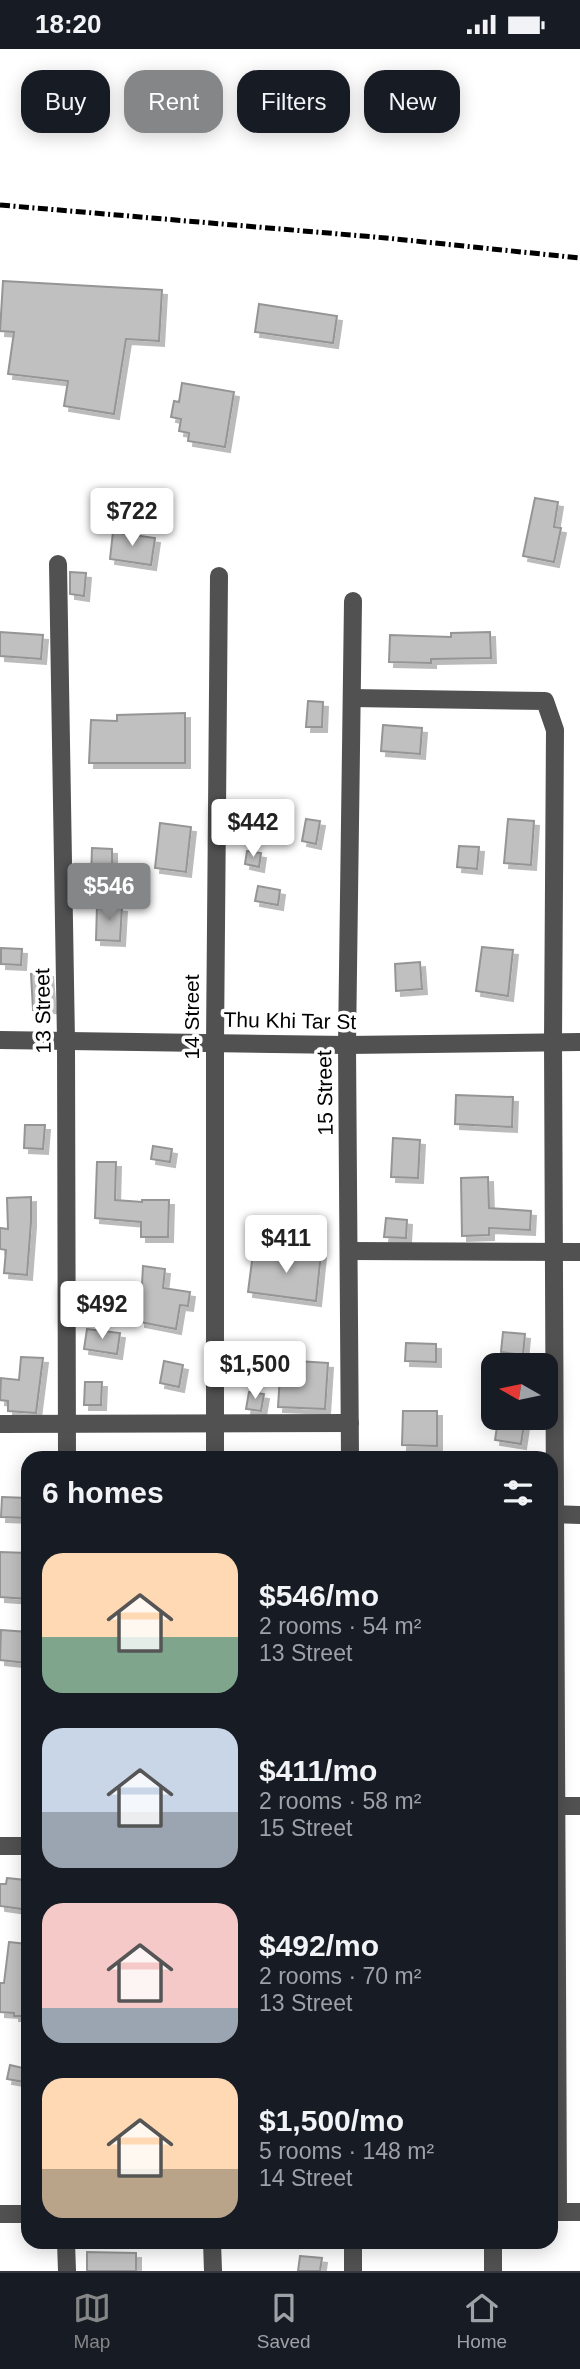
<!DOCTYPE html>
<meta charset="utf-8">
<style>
body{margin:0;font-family:Arial,sans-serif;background:#20242c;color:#f1f3f6;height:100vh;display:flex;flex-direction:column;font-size:26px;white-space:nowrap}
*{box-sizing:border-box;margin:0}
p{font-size:23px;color:#9ea1a6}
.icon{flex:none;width:38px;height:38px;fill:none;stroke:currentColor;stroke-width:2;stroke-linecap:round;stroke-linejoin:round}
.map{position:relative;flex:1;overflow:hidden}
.details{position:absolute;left:21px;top:1402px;width:537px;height:798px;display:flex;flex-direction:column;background:#171b24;border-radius:21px;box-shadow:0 4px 18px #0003}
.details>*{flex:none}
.guide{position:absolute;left:21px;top:21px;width:539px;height:63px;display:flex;gap:14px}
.needle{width:46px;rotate:279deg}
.controls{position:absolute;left:481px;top:1304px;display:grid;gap:14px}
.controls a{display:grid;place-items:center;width:77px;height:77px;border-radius:14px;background:#171b24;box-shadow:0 4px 18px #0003;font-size:35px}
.price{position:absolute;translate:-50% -60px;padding:0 16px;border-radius:7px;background:#fff;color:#222;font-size:23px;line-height:46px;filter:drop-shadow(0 2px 4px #0008)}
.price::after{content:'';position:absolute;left:50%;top:42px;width:21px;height:16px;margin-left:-10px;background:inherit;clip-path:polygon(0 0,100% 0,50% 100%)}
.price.selected{background:#858687;color:#fff}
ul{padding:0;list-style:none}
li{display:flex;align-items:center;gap:21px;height:175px;padding:0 21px}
li span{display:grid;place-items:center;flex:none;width:196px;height:140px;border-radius:21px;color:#555}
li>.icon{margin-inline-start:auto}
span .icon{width:84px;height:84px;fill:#fffc;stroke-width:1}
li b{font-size:30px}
h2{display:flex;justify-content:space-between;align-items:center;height:84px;padding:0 21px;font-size:30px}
.tag{padding:0 24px;border-radius:21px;background:#171b24;box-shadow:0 4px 18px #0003;font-size:24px;line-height:63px}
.tag.selected{background:#858687;color:#fff}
.status{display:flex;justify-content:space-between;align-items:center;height:49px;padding:0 35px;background:#171b24;direction:ltr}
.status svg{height:19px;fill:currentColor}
.menu{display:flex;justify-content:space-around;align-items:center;height:98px;border-top:2px solid #363941;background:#171b24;font-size:19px;color:#9ea1a6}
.menu a{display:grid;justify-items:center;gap:4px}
.menu .selected{color:#858687}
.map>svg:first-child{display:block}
.building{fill:#c0c0c0;stroke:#959595;stroke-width:2;filter:url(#shadow)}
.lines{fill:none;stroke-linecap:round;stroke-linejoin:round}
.minor{stroke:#515151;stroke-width:18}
.rail{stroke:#000;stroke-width:5;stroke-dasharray:10 3.5 2 3.5;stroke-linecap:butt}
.labels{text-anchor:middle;stroke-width:7;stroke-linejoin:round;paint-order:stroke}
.street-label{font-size:21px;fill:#000;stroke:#fff}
</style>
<div class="status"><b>18:20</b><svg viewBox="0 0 49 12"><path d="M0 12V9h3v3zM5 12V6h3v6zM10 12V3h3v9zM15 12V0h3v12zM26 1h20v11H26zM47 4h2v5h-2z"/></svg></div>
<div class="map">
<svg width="580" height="2222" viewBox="0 0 580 2222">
<defs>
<filter id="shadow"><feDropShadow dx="5" dy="5" stdDeviation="0" flood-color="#0004"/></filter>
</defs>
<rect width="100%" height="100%" fill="#fff"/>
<g class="building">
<path d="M3 232 162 241 159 292 126 290 114 365 64 357 68 332 8 325 14 283 0 282Z"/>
<path d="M259 255 337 267 333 294 255 283Z"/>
<path d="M182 334 234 343 225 398 188 392 189 384 179 382 181 370 171 368 174 352 179 353Z"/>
<path d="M535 449 558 453 554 478 561 479 554 513 523 507Z"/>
<path d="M113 483 155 489 151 516 110 510Z"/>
<path d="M70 523 86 524 84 547 70 545Z"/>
<path d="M0 583 43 586 41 610 0 607Z"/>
<path d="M490 583 491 609 431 610V614L389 613 390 586 451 588V584Z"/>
<path d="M308 652 323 653 322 678H306Z"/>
<path d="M185 664V714H89L91 671 117 672V666Z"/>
<path d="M383 676 422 679 420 705 381 702Z"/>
<path d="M306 770 320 772 316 795 302 792Z"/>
<path d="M508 770 534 772 531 816 504 814Z"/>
<path d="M160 774 191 778 186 823 155 819Z"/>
<path d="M459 797 479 798 477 820 457 818Z"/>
<path d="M92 799 112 800V830H91Z"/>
<path d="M247 802 261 804 259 818 245 815Z"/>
<path d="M258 837 280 841 278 856 255 852Z"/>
<path d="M97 856 122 858 120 892 96 891Z"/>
<path d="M482 898 513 901 508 947 476 942Z"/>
<path d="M1 899 22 900 21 916 1 915Z"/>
<path d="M420 913 422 940 396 942 395 915Z"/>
<path d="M48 923 51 959 33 961 31 925Z"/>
<path d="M456 1046 513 1048 512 1078 455 1075Z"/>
<path d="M25 1076H45L43 1100 24 1099Z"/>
<path d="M393 1089 420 1091 418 1129 391 1128Z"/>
<path d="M153 1097 172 1100 170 1113 151 1110Z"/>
<path d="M97 1113H116L115 1151 142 1153V1151H169L168 1188H141V1173L95 1169Z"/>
<path d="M488 1128 489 1159 531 1162 530 1181 489 1179V1186L462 1187 461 1129Z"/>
<path d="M31 1148V1173L27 1226 4 1224 6 1201 0 1200V1179L8 1180 7 1149Z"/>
<path d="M386 1169 407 1171 406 1189 384 1188Z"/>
<path d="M289 1202 321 1204 316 1252 248 1243 253 1204 289 1210Z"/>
<path d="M143 1217 165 1220 163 1239 190 1243 188 1257 180 1256 176 1280 140 1273Z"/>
<path d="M87 1280 120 1284 117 1305 84 1300Z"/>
<path d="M503 1283 525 1285 523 1306 501 1303Z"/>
<path d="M406 1294 436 1295V1313L405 1312Z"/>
<path d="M21 1308 43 1309 36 1364 8 1362V1352L0 1351 1 1329 19 1331Z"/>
<path d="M281 1311 328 1314 325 1360 278 1358Z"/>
<path d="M164 1312 183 1316 179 1338 160 1334Z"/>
<path d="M85 1333H102L101 1356H84Z"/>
<path d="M249 1343 264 1345 261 1362 246 1360Z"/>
<path d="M403 1362H437V1397L402 1396Z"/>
<path d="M498 1371 524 1375 521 1395 495 1391Z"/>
<path d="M2 1448 28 1449V1469L1 1468Z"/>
<path d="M0 1503 28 1504V1550L0 1548Z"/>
<path d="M1 1581 28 1583 27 1614 0 1611Z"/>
<path d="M7 1829 25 1831 22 1860 0 1857V1835H6Z"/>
<path d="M9 1893 27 1895 22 1932H28V1967H14V1964L0 1963V1934H4Z"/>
<path d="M10 2016 27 2020 24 2033 7 2030Z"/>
<path d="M87 2203 136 2204V2222H87Z"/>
<path d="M300 2207 322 2209 320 2222H298Z"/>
</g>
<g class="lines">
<g class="minor">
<path d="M58 515 66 992 67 1409"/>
<path d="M352 649 545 652 555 681 553 992 558 2163"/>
<path d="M0 991 347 996 580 993"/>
<path d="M350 1202 580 1203"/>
<path d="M0 1375 350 1374"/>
<path d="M215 1409V994L219 527"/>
<path d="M350 1409 347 996 353 552"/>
<path d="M551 1465 580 1466"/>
<path d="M551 1757H580"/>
<path d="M0 1797H28"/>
<path d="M551 2163H580"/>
<path d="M0 2165H28"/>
<path d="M66 2193 67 2222"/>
<path d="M212 2193 213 2222"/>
<path d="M353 2193V2222"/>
<path d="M493 2193V2222"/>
</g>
<path class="rail" d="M0 156 386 189 580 209"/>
</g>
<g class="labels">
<g class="street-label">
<text transform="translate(43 962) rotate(-91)" y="7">13 Street</text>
<text transform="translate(192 968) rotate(-90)" y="7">14 Street</text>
<text transform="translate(290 972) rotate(1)" y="7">Thu Khi Tar St</text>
<text transform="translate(325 1044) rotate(-91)" y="7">15 Street</text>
</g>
</g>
</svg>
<div class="controls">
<a><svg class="needle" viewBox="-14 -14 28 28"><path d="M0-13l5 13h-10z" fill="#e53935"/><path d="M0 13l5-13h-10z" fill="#9ea1a6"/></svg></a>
</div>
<b class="price" style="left:132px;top:499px">$722</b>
<b class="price" style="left:253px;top:810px">$442</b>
<b class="price selected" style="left:109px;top:874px">$546</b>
<b class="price" style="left:286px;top:1226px">$411</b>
<b class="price" style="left:102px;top:1292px">$492</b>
<b class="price" style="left:255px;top:1352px">$1,500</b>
<div class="guide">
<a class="tag">Buy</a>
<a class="tag selected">Rent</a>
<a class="tag">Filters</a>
<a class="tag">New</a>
</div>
<section class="details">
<h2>6 homes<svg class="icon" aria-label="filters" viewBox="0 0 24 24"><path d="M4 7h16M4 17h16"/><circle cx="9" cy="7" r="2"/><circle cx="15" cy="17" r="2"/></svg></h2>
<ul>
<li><span style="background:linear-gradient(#ffd9b3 60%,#7fa58c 0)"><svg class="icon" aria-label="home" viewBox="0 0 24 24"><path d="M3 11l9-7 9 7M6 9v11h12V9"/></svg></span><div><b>$546/mo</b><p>2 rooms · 54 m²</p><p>13 Street</p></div></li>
<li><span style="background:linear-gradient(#c9d6e8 60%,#9aa5b1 0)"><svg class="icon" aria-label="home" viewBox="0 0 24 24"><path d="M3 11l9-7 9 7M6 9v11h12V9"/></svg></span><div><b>$411/mo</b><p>2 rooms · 58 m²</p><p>15 Street</p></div></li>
<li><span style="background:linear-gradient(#f6c9c9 75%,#9aa5b1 0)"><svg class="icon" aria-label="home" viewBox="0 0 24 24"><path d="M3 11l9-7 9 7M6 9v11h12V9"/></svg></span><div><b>$492/mo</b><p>2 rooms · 70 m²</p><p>13 Street</p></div></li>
<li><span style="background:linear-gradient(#ffd9b3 65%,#b9a48a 0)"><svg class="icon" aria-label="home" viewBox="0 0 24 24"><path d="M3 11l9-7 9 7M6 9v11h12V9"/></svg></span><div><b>$1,500/mo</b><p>5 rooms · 148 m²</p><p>14 Street</p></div></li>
</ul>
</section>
</div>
<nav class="menu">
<a class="selected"><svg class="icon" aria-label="map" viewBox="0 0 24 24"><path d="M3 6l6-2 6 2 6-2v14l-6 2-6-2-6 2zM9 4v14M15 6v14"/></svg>Map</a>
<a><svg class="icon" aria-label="saved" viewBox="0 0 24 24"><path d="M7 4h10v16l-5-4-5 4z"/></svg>Saved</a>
<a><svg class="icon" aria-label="home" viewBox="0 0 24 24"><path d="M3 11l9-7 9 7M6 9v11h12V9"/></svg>Home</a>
</nav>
